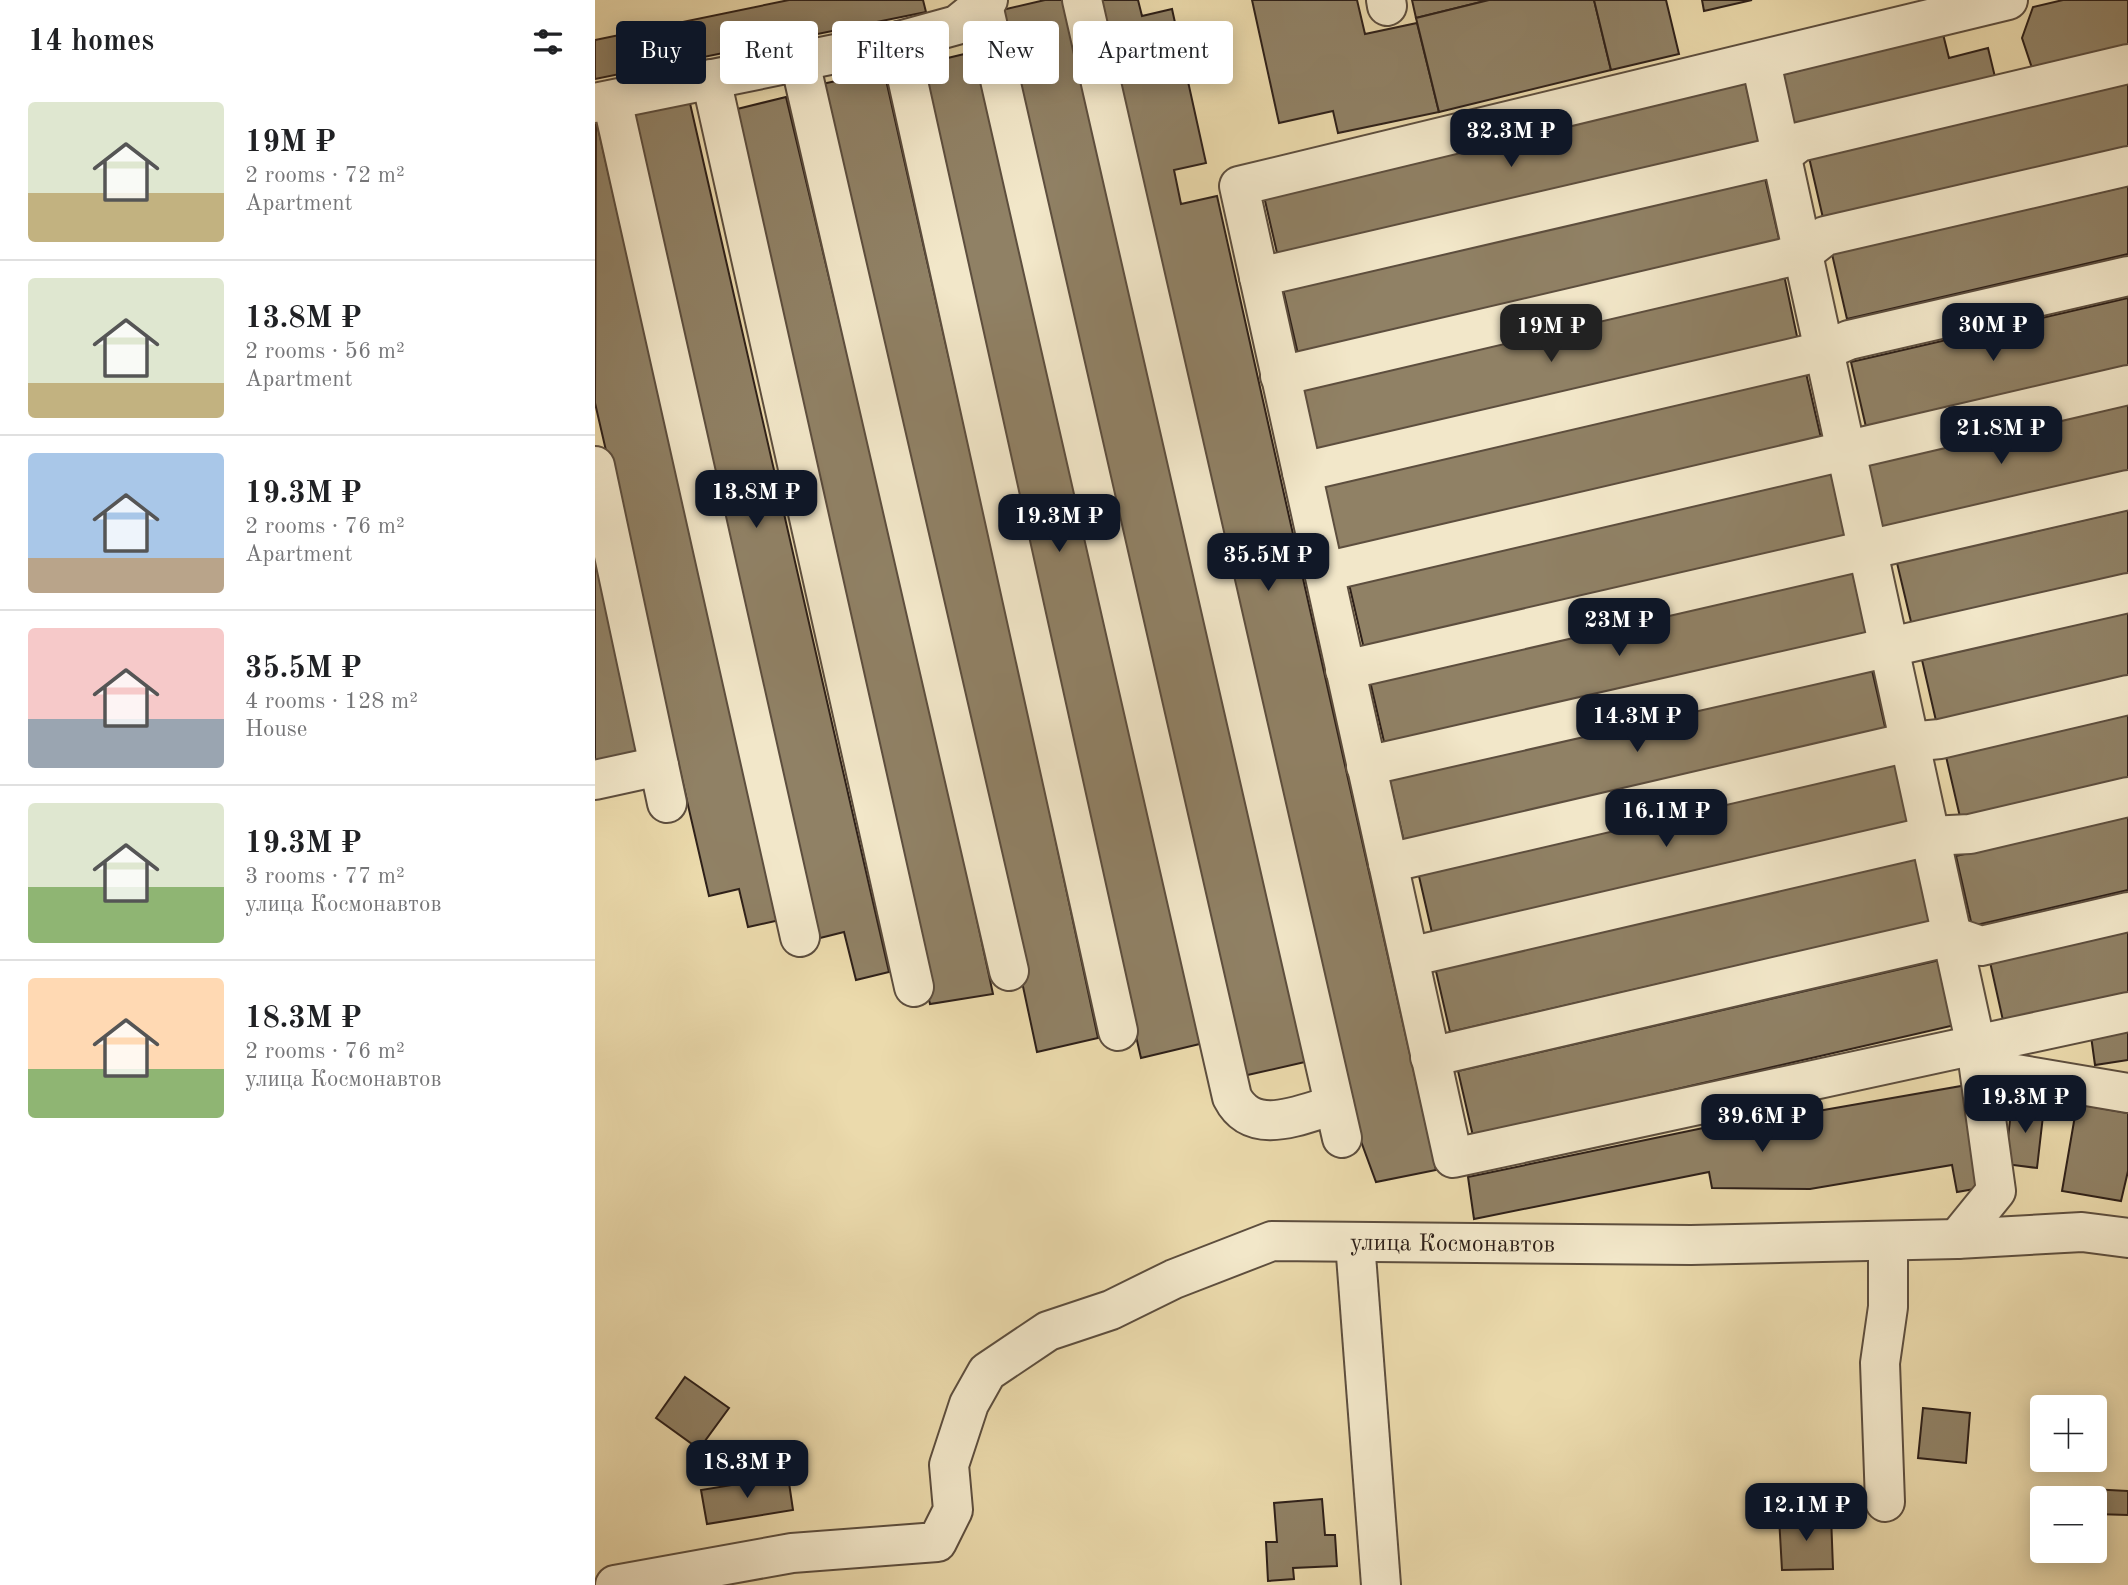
<!DOCTYPE html>
<meta charset="utf-8">
<style>
body{margin:0;font-family:"Old Standard TT",serif;background:#f2f2f2;color:#202124;height:100vh;display:flex;flex-direction:column;font-size:26px;white-space:nowrap}
*{box-sizing:border-box;margin:0}
p{font-size:23px;color:#757577}
.icon{flex:none;width:38px;height:38px;fill:none;stroke:currentColor;stroke-width:2;stroke-linecap:round;stroke-linejoin:round}
.map{position:relative;flex:1;overflow:hidden}
.details{display:flex;flex-direction:column;background:#fff;width:595px}
.details>*{flex:none}
.banner{position:absolute;left:21px;top:21px;width:665px;height:63px;display:flex;gap:14px}
.tools{position:absolute;left:1435px;top:1395px;display:grid;gap:14px}
.tools a{display:grid;place-items:center;width:77px;height:77px;border-radius:7px;background:#fff;box-shadow:0 4px 18px #0003;font-size:35px}
.price{position:absolute;translate:-50% -60px;padding:0 16px;border-radius:14px;background:#111827;color:#fff;font-size:23px;line-height:46px;filter:drop-shadow(0 2px 4px #0008)}
.price::after{content:'';position:absolute;left:50%;top:42px;width:21px;height:16px;margin-left:-10px;background:inherit;clip-path:polygon(0 0,100% 0,50% 100%)}
.price.on{background:#222;color:#fff}
ul{padding:0;list-style:none}
li{display:flex;align-items:center;gap:21px;height:175px;padding:0 28px}
li+li{border-top:2px solid #e0e0e0}
li span{display:grid;place-items:center;flex:none;width:196px;height:140px;border-radius:7px;color:#555}
li>.icon{margin-inline-start:auto}
span .icon{width:84px;height:84px;fill:#fffc;stroke-width:1}
li b{font-size:30px}
h2{display:flex;justify-content:space-between;align-items:center;height:84px;padding:0 28px;font-size:30px}
.tag{padding:0 24px;border-radius:7px;background:#fff;box-shadow:0 4px 18px #0003;font-size:24px;line-height:63px}
.tag.on{background:#111827;color:#fff}
main{display:flex;flex:1;min-height:0}
.map>svg:first-child{display:block}
.building{fill:#908165;stroke:#2e2019;stroke-width:2}
.lines{fill:none;stroke-linecap:round;stroke-linejoin:round}
.minor-casing{stroke:#5d4e3e;stroke-width:42}
.minor{stroke:#f2e7c9;stroke-width:38}
.labels{text-anchor:middle;stroke-width:5;stroke-linejoin:round;paint-order:stroke}
.street-label{font-size:24px;fill:#2e2019;stroke:#f2e7c9}
</style>
<main>
<section class="details">
<h2>14 homes<svg class="icon" aria-label="filters" viewBox="0 0 24 24"><path d="M4 7h16M4 17h16"/><circle cx="9" cy="7" r="2"/><circle cx="15" cy="17" r="2"/></svg></h2>
<ul>
<li><span style="background:linear-gradient(#dfe7d0 65%,#c2b280 0)"><svg class="icon" aria-label="home" viewBox="0 0 24 24"><path d="M3 11l9-7 9 7M6 9v11h12V9"/></svg></span><div><b>19M ₽</b><p>2 rooms · 72 m²</p><p>Apartment</p></div></li>
<li><span style="background:linear-gradient(#dfe7d0 75%,#c2b280 0)"><svg class="icon" aria-label="home" viewBox="0 0 24 24"><path d="M3 11l9-7 9 7M6 9v11h12V9"/></svg></span><div><b>13.8M ₽</b><p>2 rooms · 56 m²</p><p>Apartment</p></div></li>
<li><span style="background:linear-gradient(#a9c7e8 75%,#b9a48a 0)"><svg class="icon" aria-label="home" viewBox="0 0 24 24"><path d="M3 11l9-7 9 7M6 9v11h12V9"/></svg></span><div><b>19.3M ₽</b><p>2 rooms · 76 m²</p><p>Apartment</p></div></li>
<li><span style="background:linear-gradient(#f6c9c9 65%,#9aa5b1 0)"><svg class="icon" aria-label="home" viewBox="0 0 24 24"><path d="M3 11l9-7 9 7M6 9v11h12V9"/></svg></span><div><b>35.5M ₽</b><p>4 rooms · 128 m²</p><p>House</p></div></li>
<li><span style="background:linear-gradient(#dfe7d0 60%,#8fb573 0)"><svg class="icon" aria-label="home" viewBox="0 0 24 24"><path d="M3 11l9-7 9 7M6 9v11h12V9"/></svg></span><div><b>19.3M ₽</b><p>3 rooms · 77 m²</p><p>улица Космонавтов</p></div></li>
<li><span style="background:linear-gradient(#ffd9b3 65%,#8fb573 0)"><svg class="icon" aria-label="home" viewBox="0 0 24 24"><path d="M3 11l9-7 9 7M6 9v11h12V9"/></svg></span><div><b>18.3M ₽</b><p>2 rooms · 76 m²</p><p>улица Космонавтов</p></div></li>
</ul>
</section>
<div class="map">
<svg width="1533" height="1585" viewBox="0 0 1533 1585">
<rect width="100%" height="100%" fill="#ebdaac"/>
<filter id="stains"><feTurbulence type="fractalNoise" baseFrequency=".00286" numOctaves="4"/><feColorMatrix values="0 0 0 0 .2 0 0 0 0 .09 0 0 0 0 .02 0 0 0 .5 -.17"/></filter>
<radialGradient id="worn" r=".72"><stop offset=".6" stop-color="#630" stop-opacity="0"/><stop offset="1" stop-color="#630" stop-opacity=".3"/></radialGradient>
<g class="building">
<path d="M194 0H328L331 12 0 79V40Z"/>
<path d="M450 0H470L710 1062 648 1076 407 10Z"/>
<path d="M501 0H543L547 16 577 9 611 163 579 170 586 204 622 196 841 1170 781 1182 753 1106Z"/>
<path d="M657 0H762L770 34 822 23 844 112 743 133 738 111 684 123Z"/>
<path d="M817 0H894L821 18Z"/>
<path d="M894 0H999L1016 70 844 112 821 18Z"/>
<path d="M999 0H1071L1084 54 1016 70Z"/>
<path d="M1107 0H1157L1109 11Z"/>
<path d="M1468 0H1533V45L1437 68 1427 38 1438 7Z"/>
<path d="M1348 34 1354 58 1393 48 1400 77 1199 128 1186 75Z"/>
<path d="M382 51 609 1043 546 1058 319 66Z"/>
<path d="M289 71 421 654 503 1038 442 1052 360 668 222 85Z"/>
<path d="M1533 79V148L1228 218 1213 153Z"/>
<path d="M1150 81 1165 145 683 257 668 192Z"/>
<path d="M191 97 334 696 398 994 335 1004 267 714 134 111Z"/>
<path d="M94 99 294 972 261 980 249 932 225 938 177 742 33 113Z"/>
<path d="M1 119 185 920 153 927 144 889 114 896 0 403Z"/>
<path d="M1170 178 1185 243 703 354 688 289Z"/>
<path d="M1533 186V254L1252 319 1237 254Z"/>
<path d="M1189 275 1203 341 722 452 707 387Z"/>
<path d="M1533 298V367L1271 427 1256 362Z"/>
<path d="M1211 373 1226 438 744 550 729 485Z"/>
<path d="M1533 403V471L1287 528 1272 463Z"/>
<path d="M1236 473 1252 538 769 649 754 584Z"/>
<path d="M1533 510V576L1317 626 1302 563Z"/>
<path d="M0 550 45 755 0 765Z"/>
<path d="M1257 570 1272 635 790 746 775 681Z"/>
<path d="M1533 612V681L1342 725 1327 660Z"/>
<path d="M1276 666 1291 731 809 842 794 777Z"/>
<path d="M1533 710V778L1365 817 1350 752Z"/>
<path d="M1304 761 1320 825 838 937 823 872Z"/>
<path d="M1533 816V890L1377 926 1361 856Z"/>
<path d="M1322 856 1337 921 855 1032 840 967Z"/>
<path d="M1533 931V997L1409 1025 1395 962Z"/>
<path d="M1345 960 1360 1025 878 1136 863 1071Z"/>
<path d="M1533 1031V1060L1500 1065 1496 1036Z"/>
<path d="M1372 1085 1391 1187 1362 1192 1357 1165 1215 1189 1117 1188 1114 1172 879 1219 873 1177 1113 1127 1200 1115Z"/>
<path d="M1417 1103 1449 1107 1442 1168 1410 1164Z"/>
<path d="M1482 1104 1533 1113V1171L1526 1201 1467 1191Z"/>
<path d="M90 1377 134 1408 104 1449 61 1418Z"/>
<path d="M1328 1408 1375 1413 1371 1463 1323 1458Z"/>
<path d="M193 1476 198 1510 112 1524 106 1490Z"/>
<path d="M1495 1489 1533 1491V1515L1500 1514V1498H1495Z"/>
<path d="M727 1499 730 1535H740L742 1566 698 1568 699 1579 673 1581 671 1542H682L679 1503Z"/>
<path d="M1236 1515 1238 1569 1187 1570 1184 1517Z"/>
</g>
<g class="lines">
<g class="minor-casing">
<g id="minor">
<path d="M487 0 747 1138"/>
<path d="M791 0 792 6"/>
<path d="M1413 0 644 186 858 1158 1533 1012"/>
<path d="M388 5 637 1097C658 1138 706 1114 739 1105"/>
<path d="M304 41 523 1031"/>
<path d="M205 62 414 971"/>
<path d="M1166 62 1381 1046 1401 1191 1362 1239"/>
<path d="M116 79 319 987"/>
<path d="M17 100 205 937"/>
<path d="M0 103 304 41 362 25 393 0"/>
<path d="M664 277 1186 156 1204 142 1533 64"/>
<path d="M685 376 1207 254 1230 236 1533 166"/>
<path d="M0 466 72 803"/>
<path d="M707 472 1228 351 1254 340 1533 276"/>
<path d="M729 572 1533 385"/>
<path d="M750 670 1533 490"/>
<path d="M771 766 1533 593"/>
<path d="M0 780 64 766"/>
<path d="M793 863 1314 742 1345 739 1533 695"/>
<path d="M814 957 1335 836 1375 834 1533 797"/>
<path d="M835 1057 1357 936 1386 946 1533 912"/>
<path d="M1385 1068 1533 1093"/>
<path d="M760 1242 786 1585"/>
<path d="M1290 1502 1285 1363 1293 1307V1241"/>
<path id="s1" d="M20 1585 197 1553 342 1542 358 1510 354 1465 374 1404 392 1372 453 1331 516 1310 579 1279 677 1241 1096 1245 1362 1239 1487 1232 1533 1238"/>
</g>
</g>
<use href="#minor" class="minor"/>
</g>
<g class="labels">
<g class="street-label">
<text dy="8" stroke="none"><textPath href="#s1" startOffset="1003">улица Космонавтов</textPath></text>
</g>
</g>
<rect width="100%" height="100%" filter="url(#stains)"/>
<rect width="100%" height="100%" fill="url(#worn)"/>
</svg>
<div class="tools">
<a>+</a>
<a>−</a>
</div>
<b class="price" style="left:916px;top:169px">32.3M ₽</b>
<b class="price" style="left:1398px;top:363px">30M ₽</b>
<b class="price on" style="left:956px;top:364px">19M ₽</b>
<b class="price" style="left:1406px;top:466px">21.8M ₽</b>
<b class="price" style="left:161px;top:530px">13.8M ₽</b>
<b class="price" style="left:464px;top:554px">19.3M ₽</b>
<b class="price" style="left:673px;top:593px">35.5M ₽</b>
<b class="price" style="left:1024px;top:658px">23M ₽</b>
<b class="price" style="left:1042px;top:754px">14.3M ₽</b>
<b class="price" style="left:1071px;top:849px">16.1M ₽</b>
<b class="price" style="left:1430px;top:1135px">19.3M ₽</b>
<b class="price" style="left:1167px;top:1154px">39.6M ₽</b>
<b class="price" style="left:152px;top:1500px">18.3M ₽</b>
<b class="price" style="left:1211px;top:1543px">12.1M ₽</b>
<div class="banner">
<a class="tag on">Buy</a>
<a class="tag">Rent</a>
<a class="tag">Filters</a>
<a class="tag">New</a>
<a class="tag">Apartment</a>
</div>
</div>
</main>
